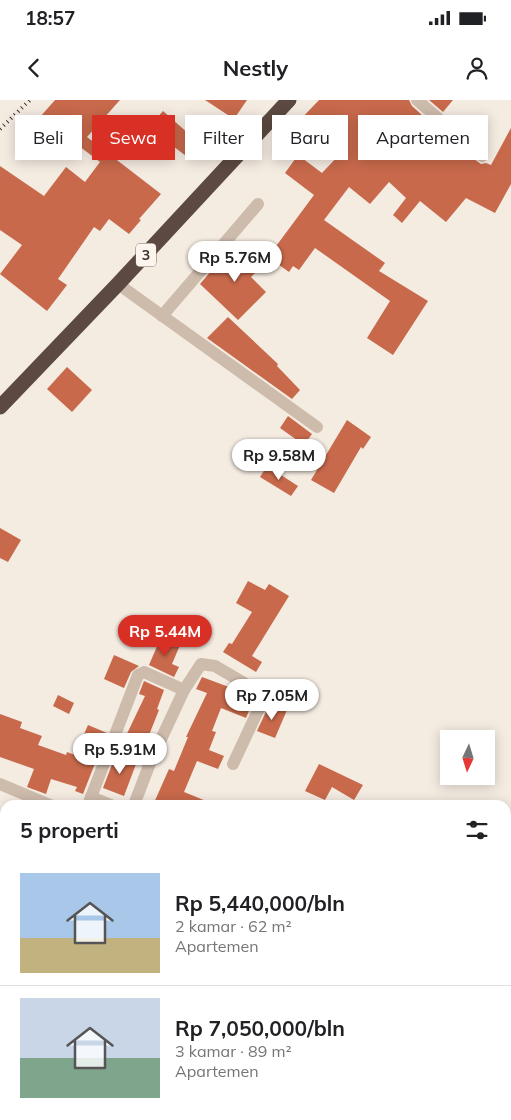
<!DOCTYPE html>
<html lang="id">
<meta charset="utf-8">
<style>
body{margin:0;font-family:Mulish,sans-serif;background:#f6f6f6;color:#202124;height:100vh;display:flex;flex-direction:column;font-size:19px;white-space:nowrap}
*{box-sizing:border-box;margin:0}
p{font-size:16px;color:#757577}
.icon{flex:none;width:28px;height:28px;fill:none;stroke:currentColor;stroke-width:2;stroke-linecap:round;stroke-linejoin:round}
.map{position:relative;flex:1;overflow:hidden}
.details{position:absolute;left:0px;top:700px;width:511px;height:320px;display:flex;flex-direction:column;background:#fff;border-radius:15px 15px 0 0;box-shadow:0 2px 12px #0003}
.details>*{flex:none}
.banner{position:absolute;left:15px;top:15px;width:481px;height:45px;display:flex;gap:10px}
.needle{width:32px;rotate:184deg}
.tools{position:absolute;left:440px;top:630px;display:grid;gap:10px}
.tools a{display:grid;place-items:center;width:55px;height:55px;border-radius:0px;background:#fff;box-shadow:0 2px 12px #0003;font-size:25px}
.price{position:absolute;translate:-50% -42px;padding:0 11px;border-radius:18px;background:#fff;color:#222;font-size:16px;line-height:32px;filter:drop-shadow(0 1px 2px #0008)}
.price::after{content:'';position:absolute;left:50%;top:30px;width:15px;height:11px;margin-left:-8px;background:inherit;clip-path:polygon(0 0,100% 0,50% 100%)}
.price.active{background:#d93025;color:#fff}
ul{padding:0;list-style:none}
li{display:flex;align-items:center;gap:15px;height:125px;padding:0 20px}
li+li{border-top:1px solid #e0e0e0}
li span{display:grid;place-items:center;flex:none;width:140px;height:100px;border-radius:0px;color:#555}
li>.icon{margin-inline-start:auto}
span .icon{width:60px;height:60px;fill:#fffc;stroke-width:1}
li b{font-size:21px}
h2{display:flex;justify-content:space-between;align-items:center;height:60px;padding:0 20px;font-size:21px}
.pill{padding:0 18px;border-radius:0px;background:#fff;box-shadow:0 2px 12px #0003;font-size:18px;line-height:45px}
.pill.active{background:#d93025;color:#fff}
.status{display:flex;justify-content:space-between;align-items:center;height:35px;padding:0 25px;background:#fff;direction:ltr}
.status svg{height:14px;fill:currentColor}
header{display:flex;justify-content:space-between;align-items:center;height:65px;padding:0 20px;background:#fff;font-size:22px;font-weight:700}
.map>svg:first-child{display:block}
.building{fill:#c8694b}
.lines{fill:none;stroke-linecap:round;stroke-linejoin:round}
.minor{stroke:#cdbbac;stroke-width:12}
.highway{stroke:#5c4a42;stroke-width:15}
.rail{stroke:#3b302b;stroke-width:4;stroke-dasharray:1 4;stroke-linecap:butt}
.labels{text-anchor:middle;stroke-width:4;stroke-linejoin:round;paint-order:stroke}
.shield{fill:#fbf5ee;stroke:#756b66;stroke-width:1}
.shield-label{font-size:14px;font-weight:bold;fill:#3b302b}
</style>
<div class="status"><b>18:57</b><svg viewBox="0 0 49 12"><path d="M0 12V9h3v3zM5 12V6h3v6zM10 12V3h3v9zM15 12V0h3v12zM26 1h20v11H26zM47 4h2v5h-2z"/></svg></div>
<header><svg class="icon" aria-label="back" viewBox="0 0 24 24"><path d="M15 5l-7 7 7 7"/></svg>Nestly<svg class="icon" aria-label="person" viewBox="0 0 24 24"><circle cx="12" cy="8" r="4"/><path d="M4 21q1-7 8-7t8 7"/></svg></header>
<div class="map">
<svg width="511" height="1020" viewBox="0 0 511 1020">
<rect width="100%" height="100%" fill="#f4ebe1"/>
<g class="building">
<path d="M55 0H120L87 37 161 94 139 119 141 120 129 134 109 119 100 131 94 127 58 179 67 185 47 211 0 174 22 145 0 130V66L44 96 66 67 85 82 100 62 79 46 77 49 40 17Z"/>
<path d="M205 0H247L234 19Z"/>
<path d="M319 0H409L412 6 455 45 481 64 486 63 491 65 511 28V84L495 113 466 98 446 122 420 101 402 123 393 115 406 98 389 82 370 104 349 87 324 120 385 163 379 171 428 201 393 255 367 238 390 201 315 148 299 170 293 166 289 172 268 157 314 95 285 73 298 55 322 73 339 55 299 21Z"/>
<path d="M429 0H453L443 12Z"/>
<path d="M163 11 198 42 186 56 169 43 171 41 151 25Z"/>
<path d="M243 145 263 165 251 177 266 192 238 220 200 184 223 157 228 161Z"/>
<path d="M228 217 278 264 277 266 300 290 292 299 207 238Z"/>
<path d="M67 267 92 290 72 312 47 289Z"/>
<path d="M288 316 312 334 304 345 280 328Z"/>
<path d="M347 320 371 337 363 349 361 347 334 393 311 380Z"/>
<path d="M267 366 298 386 291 396 260 377Z"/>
<path d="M0 428 21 440 8 462 0 458Z"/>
<path d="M248 481 265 490 269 484 289 496 252 556 262 562 256 572 223 552 229 543 232 544 252 512 236 503Z"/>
<path d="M161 537 180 545 172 564 179 567 174 577 149 565Z"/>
<path d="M114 555 139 566 131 572 124 588 104 579Z"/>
<path d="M202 577 245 593 254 599 246 618 221 608 212 631 216 632 209 650 224 656 218 669 197 661 184 692 216 705H153L169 669 174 671 188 637H186L207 593 196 589Z"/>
<path d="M144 581 164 590 157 609 159 610 143 650 124 640 145 596 139 594Z"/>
<path d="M58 595 74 603 69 614 53 606Z"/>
<path d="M270 603 287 610 275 638 257 631Z"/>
<path d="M0 614 22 622 20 628 42 636 38 645 66 655 67 652 75 655 88 625 107 633 83 694 75 691 77 687 51 679 46 694 27 687 34 669 0 657Z"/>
<path d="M116 654 136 664 124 696 103 688Z"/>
<path d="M319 664 363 685 354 700 332 687 325 700 305 691Z"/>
</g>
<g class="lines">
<g class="minor">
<path d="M417 0 482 56"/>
<path d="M118 184 317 327"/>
<path d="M162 216 258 104"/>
<path d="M113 643 150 663"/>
<path d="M0 684 50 705"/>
<path d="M91 697 111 705"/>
<path d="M88 705 138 575 144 572 184 590"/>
<path d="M134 705 150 663 184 590 201 564 215 566 261 593 263 600 233 664"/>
<path d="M506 909 511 911"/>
<path d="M0 988 5 989"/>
<path d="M86 1015 102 1020"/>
<path d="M453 1020 455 1015"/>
</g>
<path class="highway" d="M0 307 118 184 289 0"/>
<path class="rail" d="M0 29 30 0"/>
</g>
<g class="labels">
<rect class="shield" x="136" y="143.5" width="20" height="23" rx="4"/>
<g class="shield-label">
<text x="146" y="160">3</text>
</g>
</g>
</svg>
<div class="tools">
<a><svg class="needle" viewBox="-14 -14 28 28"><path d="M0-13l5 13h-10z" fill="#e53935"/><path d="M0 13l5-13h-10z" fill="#757577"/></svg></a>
</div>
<b class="price" style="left:235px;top:183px">Rp 5.76M</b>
<b class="price" style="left:279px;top:381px">Rp 9.58M</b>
<b class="price active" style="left:165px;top:557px">Rp 5.44M</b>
<b class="price" style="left:272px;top:621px">Rp 7.05M</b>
<b class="price" style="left:120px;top:675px">Rp 5.91M</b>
<div class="banner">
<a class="pill">Beli</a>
<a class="pill active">Sewa</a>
<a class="pill">Filter</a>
<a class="pill">Baru</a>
<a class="pill">Apartemen</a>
</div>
<section class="details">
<h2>5 properti<svg class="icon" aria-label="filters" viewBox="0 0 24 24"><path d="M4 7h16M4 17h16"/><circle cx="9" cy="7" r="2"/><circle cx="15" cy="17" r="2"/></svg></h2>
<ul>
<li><span style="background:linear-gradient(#a9c7e8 65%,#c2b280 0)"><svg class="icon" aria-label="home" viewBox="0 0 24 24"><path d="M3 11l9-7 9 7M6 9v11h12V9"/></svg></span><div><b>Rp 5,440,000/bln</b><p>2 kamar · 62 m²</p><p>Apartemen</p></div></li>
<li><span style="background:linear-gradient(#c9d6e8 60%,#7fa58c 0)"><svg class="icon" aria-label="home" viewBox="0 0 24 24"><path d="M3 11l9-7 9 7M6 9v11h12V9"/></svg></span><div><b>Rp 7,050,000/bln</b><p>3 kamar · 89 m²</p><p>Apartemen</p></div></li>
</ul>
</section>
</div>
